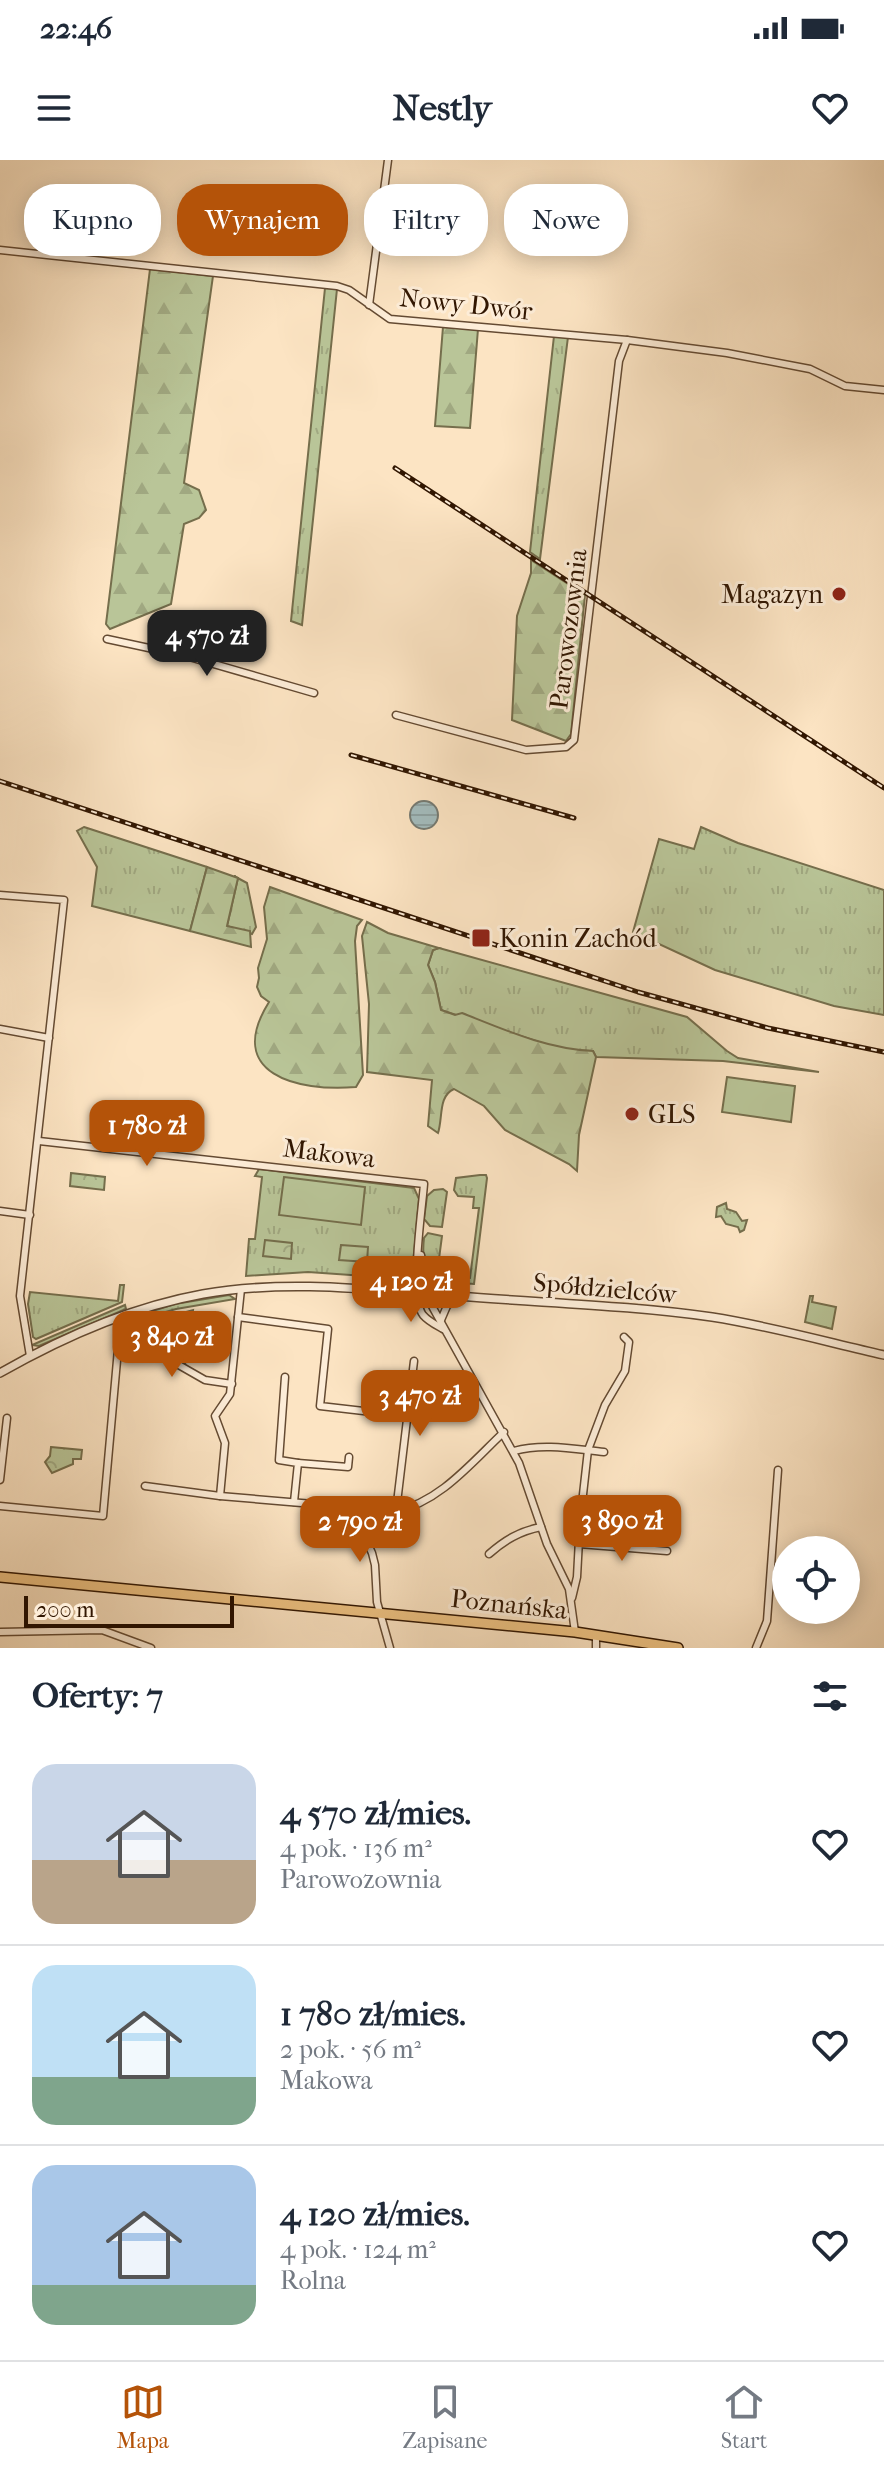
<!DOCTYPE html>
<html lang="pl">
<meta charset="utf-8">
<style>
body{margin:0;font-family:"IM FELL French Canon",serif;background:#f2f2f3;color:#1f2937;height:100vh;display:flex;flex-direction:column;font-size:30px;white-space:nowrap}
*{box-sizing:border-box;margin:0}
p{font-size:26px;color:#747a83}
.icon{flex:none;width:44px;height:44px;fill:none;stroke:currentColor;stroke-width:2;stroke-linecap:round;stroke-linejoin:round}
.map{position:relative;height:1488px;overflow:hidden}
.details{display:flex;flex-direction:column;background:#fff;flex:1}
.details>*{flex:none}
.guide{position:absolute;left:24px;top:24px;width:836px;height:72px;display:flex;gap:16px}
.tools{position:absolute;left:772px;top:1376px;display:grid;gap:16px}
.tools a{display:grid;place-items:center;width:88px;height:88px;border-radius:50%;background:#fff;box-shadow:0 4px 20px #0003;font-size:40px}
.scale{position:absolute;left:24px;bottom:20px;width:210px;box-sizing:border-box;padding-left:8px;border:4px solid #311601;border-top:0;font-size:22px;line-height:28px;white-space:nowrap;color:#311601;-webkit-text-stroke:6px #fdedd8;paint-order:stroke}
.price{position:absolute;translate:-50% -68px;padding:0 18px;border-radius:16px;background:#b45309;color:#fff;font-size:26px;line-height:52px;filter:drop-shadow(0 2px 4px #0008)}
.price::after{content:'';position:absolute;left:50%;top:48px;width:24px;height:18px;margin-left:-12px;background:inherit;clip-path:polygon(0 0,100% 0,50% 100%)}
.price.active{background:#222;color:#fff}
ul{padding:0;list-style:none}
li{display:flex;align-items:center;gap:24px;height:200px;padding:0 32px}
li+li{border-top:2px solid #e0e1e3}
li span{display:grid;place-items:center;flex:none;width:224px;height:160px;border-radius:24px;color:#555}
li>.icon{margin-inline-start:auto}
span .icon{width:96px;height:96px;fill:#fffc;stroke-width:1}
li b{font-size:34px}
h2{display:flex;justify-content:space-between;align-items:center;height:96px;padding:0 32px;font-size:34px}
.chip{padding:0 28px;border-radius:32px;background:#fff;box-shadow:0 4px 20px #0003;font-size:28px;line-height:72px}
.chip.active{background:#b45309;color:#fff}
.status{display:flex;justify-content:space-between;align-items:center;height:56px;padding:0 40px;background:#fff;direction:ltr}
.status svg{height:22px;fill:currentColor}
header{display:flex;justify-content:space-between;align-items:center;height:104px;padding:0 32px;background:#fff;font-size:36px;font-weight:700}
.dock{display:flex;justify-content:space-around;align-items:center;height:112px;border-top:2px solid #e0e1e3;background:#fff;font-size:22px;color:#747a83}
.dock a{display:grid;justify-items:center;gap:4px}
.dock .active{color:#b45309}
.map>svg:first-child{display:block}
.grass{fill:url(#grass-tufts);stroke:#756e4c;stroke-width:2}
.forest{fill:url(#forest-firs);stroke:#756e4c;stroke-width:2}
.park{fill:url(#park-crowns);stroke:#756e4c;stroke-width:2}
.pitch{fill:#b9c598;stroke:#756e4c;stroke-width:2}
.water{fill:url(#water-rules);stroke:#757a72;stroke-width:2}
.lines{fill:none;stroke-linecap:round;stroke-linejoin:round}
.minor-casing{stroke:#644a32;stroke-width:9}
.tertiary-casing{stroke:#644a32;stroke-width:10}
.primary-casing{stroke:#311601;stroke-width:12}
.minor{stroke:#fdedd8;stroke-width:6}
.tertiary{stroke:#fdedd8;stroke-width:7}
.primary{stroke:#eec282;stroke-width:9}
.rail-casing{stroke:#311601;stroke-width:5}
.rail{stroke:#fdedd8;stroke-width:2;stroke-dasharray:6;stroke-linecap:butt}
.poi-dot{fill:#8f2418;stroke:#fdedd8;stroke-width:3}
.labels{text-anchor:middle;stroke-width:6;stroke-linejoin:round;paint-order:stroke}
.street-label{font-size:26px;fill:#311601;stroke:#fdedd8}
.poi-label{font-size:26px;fill:#311601;stroke:#fdedd8;text-anchor:start}
</style>
<div class="status"><b>22:46</b><svg viewBox="0 0 49 12"><path d="M0 12V9h3v3zM5 12V6h3v6zM10 12V3h3v9zM15 12V0h3v12zM26 1h20v11H26zM47 4h2v5h-2z"/></svg></div>
<header><svg class="icon" aria-label="menu" viewBox="0 0 24 24"><path d="M4 6h16M4 12h16M4 18h16"/></svg>Nestly<svg class="icon" aria-label="heart" viewBox="0 0 24 24"><path d="M12 20l-8-8c-3-5 5-10 8-4 3-6 11-1 8 4z"/></svg></header>
<div class="map">
<svg width="884" height="1488" viewBox="0 0 884 1488">
<defs>
<pattern id="grass-tufts" width="24" height="20" patternUnits="userSpaceOnUse" patternTransform="scale(2)"><rect width="24" height="20" fill="#b9c598"/><path d="M3 7l-1-3M5 7V3M7 7l1-3M15 17l-1-3M17 17v-4M19 17l1-3" fill="none" stroke="#a0a881"/></pattern>
<pattern id="forest-firs" width="22" height="20" patternUnits="userSpaceOnUse" patternTransform="scale(2)"><rect width="22" height="20" fill="#b9c598"/><path d="M5 1l3.5 6h-7zM16 11l3.5 6h-7z" fill="#a0a881"/></pattern>
<pattern id="park-crowns" width="20" height="18" patternUnits="userSpaceOnUse" patternTransform="scale(2)"><rect width="20" height="18" fill="#b9c598"/><path d="M2 6a3 3 0 1 1 6 0M12 15a3 3 0 1 1 6 0" fill="none" stroke="#a0a881"/></pattern>
<pattern id="water-rules" width="6" height="5" patternUnits="userSpaceOnUse" patternTransform="scale(2)"><rect width="6" height="5" fill="#a3bcbe"/><path d="M0 2.5h6" fill="none" stroke="#8da1a2"/></pattern>
</defs>
<rect width="100%" height="100%" fill="#fce4c3"/>
<filter id="stains"><feTurbulence type="fractalNoise" baseFrequency=".0025" numOctaves="4"/><feColorMatrix values="0 0 0 0 .2 0 0 0 0 .09 0 0 0 0 .02 0 0 0 .5 -.17"/></filter>
<radialGradient id="worn" r=".72"><stop offset=".6" stop-color="#630" stop-opacity="0"/><stop offset="1" stop-color="#630" stop-opacity=".3"/></radialGradient>
<g class="grass">
<path d="M325 128 337 129 302 465 291 461Z"/>
<path d="M554 176 568 177 540 399 530 392Z"/>
<path d="M84 667 207 707 190 771 92 746 97 707 77 671Z"/>
<path d="M701 667 738 683 884 730V855L834 846 715 810 633 772 659 679 694 689Z"/>
<path d="M234 716 247 723 256 767 252 774 227 766 238 718Z"/>
<path d="M439 788 687 857 727 891 738 898 819 912 723 901 596 897 593 891 571 890 545 884 441 850 435 822 428 805 433 790Z"/>
<path d="M259 1009 414 1028 419 1039 412 1116 408 1119 308 1112 246 1116 249 1079H255L262 1017 255 1016Z"/>
<path d="M480 1015H486L487 1018 474 1124C438 1122 419 1122 424 1078L428 1073 442 1076 437 1114 470 1118 479 1048H473L474 1037 458 1036 454 1030 456 1018Z"/>
<path d="M434 1030 443 1029 447 1032 442 1067 430 1066 424 1059 427 1036Z"/>
<path d="M726 1043 727 1049 736 1052 742 1061 747 1060 744 1070 740 1072 738 1067 726 1064 721 1056 716 1057 717 1047Z"/>
<path d="M120 1125H124L122 1142 36 1179 33 1177 28 1144 30 1132 118 1141Z"/>
<path d="M229 1135 235 1139 176 1149 135 1161 133 1157 175 1144Z"/>
<path d="M810 1136H813L812 1142 836 1147 832 1169 805 1162Z"/>
<path d="M125 1145 126 1149 39 1186 32 1185Z"/>
<path d="M193 1150 185 1205 126 1181 127 1168Z"/>
</g>
<g class="forest">
<path d="M150 109 213 116 184 323 199 330 206 350 199 358 184 364 171 444 110 469 106 464Z"/>
<path d="M443 167 478 169 470 268 435 266Z"/>
<path d="M531 400 585 435 571 574 566 581 512 560 517 456 531 413Z"/>
<path d="M207 707 238 718 227 766 250 771 251 787 190 771Z"/>
<path d="M270 727 362 760 357 766 355 781 363 915 356 927C297 932 224 914 269 842L261 836 257 827 259 818 258 808 267 779 264 747Z"/>
<path d="M367 762 388 773 439 788 433 790 428 805 435 822 441 850 455 855 462 853C505 870 547 889 593 891L596 897 579 975 577 1011 569 1004 505 970 484 946 454 929C438 936 443 958 438 973L428 966 432 920 367 912 369 844 362 776Z"/>
</g>
<g class="park">
<path d="M71 1013 105 1017 104 1030 70 1026Z"/>
<path d="M265 1080 292 1083 291 1099 263 1096Z"/>
<path d="M51 1287 82 1290 81 1299H73V1304L52 1313 45 1302 50 1296Z"/>
</g>
<g class="pitch">
<path d="M727 917 795 926 791 962 722 952Z"/>
<path d="M284 1017 365 1027 361 1065 279 1055Z"/>
<path d="M341 1085 368 1087 367 1102 339 1100Z"/>
</g>
<circle class="water" cx="424" cy="655" r="14"/>
<g class="lines">
<g class="minor-casing">
<g id="minor">
<path d="M0 90 337 126 349 130 390 159 627 180 727 193 810 209 845 226 884 230"/>
<path d="M369 145 388 0"/>
<path d="M107 479 186 496 314 533"/>
<path d="M396 555 526 590 566 587 574 580 619 201 627 180"/>
<path d="M0 735 64 740 20 1136 30 1196"/>
<path d="M0 869 49 878"/>
<path d="M39 981 424 1024C422 1050 409 1137 423 1155 428 1161 436 1165 443 1169"/>
<path d="M0 1051 30 1055"/>
<path d="M421 1095C424 1117 437 1128 457 1136L447 1146 441 1160"/>
<path d="M427 1116 424 1129 433 1148 519 1303 547 1384 569 1429 575 1472"/>
<path d="M403 1132 415 1114"/>
<path d="M238 1157 328 1169 320 1246 407 1256"/>
<path d="M119 1182 170 1200 205 1220 232 1224"/>
<path d="M285 1217 279 1300 298 1303 294 1342"/>
<path d="M514 1291C543 1283 574 1289 604 1292"/>
<path d="M298 1303 348 1307 349 1297"/>
<path d="M0 1320 7 1258"/>
<path d="M145 1326 220 1336 396 1351C440 1342 472 1302 504 1272"/>
<path d="M220 1336 225 1283 215 1256 230 1234 241 1129"/>
<path d="M0 1346 103 1356 121 1156"/>
<path d="M344 1346 361 1369 372 1393 375 1405 377 1442 390 1488"/>
<path d="M396 1351 414 1201"/>
<path d="M579 1384 667 1391"/>
<path d="M489 1394C505 1380 520 1371 541 1367"/>
<path d="M572 1438 577 1417 580 1361 588 1290 605 1245 625 1211 629 1182 624 1177"/>
<path d="M0 1472 102 1470 151 1488"/>
<path d="M596 1475V1488"/>
<path d="M756 1488 767 1461 778 1310"/>
</g>
</g>
<g class="tertiary-casing">
<path id="tertiary" d="M0 1213C63 1177 131 1147 203 1134 287 1119 373 1130 457 1136 542 1143 628 1145 712 1157 770 1166 827 1182 884 1195"/>
</g>
<g class="primary-casing">
<path id="primary" d="M0 1417 575 1472 678 1488"/>
</g>
<use href="#minor" class="minor"/>
<use href="#tertiary" class="tertiary"/>
<use href="#primary" class="primary"/>
<g class="rail-casing">
<g id="rail">
<path d="M395 308 884 628"/>
<path d="M351 595 574 658"/>
<path d="M0 621 638 832 768 868 884 892"/>
</g>
</g>
<use href="#rail" class="rail"/>
</g>
<g class="poi-dot">
<circle cx="839" cy="434" r="8"/>
<rect x="471" y="768" width="20" height="20" rx="4"/>
<circle cx="632" cy="954" r="8"/>
</g>
<g class="labels">
<g class="street-label">
<text transform="translate(466 144) rotate(6)" y="9">Nowy Dwór</text>
<text transform="translate(568 469) rotate(-83)" y="9">Parowozownia</text>
<text transform="translate(329 993) rotate(7)" y="9">Makowa</text>
<text transform="translate(605 1128) rotate(5)" y="9">Spółdzielców</text>
<text transform="translate(509 1444) rotate(6)" y="9">Poznańska</text>
</g>
<g class="poi-label">
<text x="823" y="443" text-anchor="end">Magazyn</text>
<text x="499" y="787">Konin Zachód</text>
<text x="648" y="963">GLS</text>
</g>
</g>
<rect width="100%" height="100%" filter="url(#stains)"/>
<rect width="100%" height="100%" fill="url(#worn)"/>
</svg>
<div class="tools">
<a><svg class="icon" aria-label="locate" viewBox="0 0 24 24"><circle cx="12" cy="12" r="6"/><path d="M12 2v4M12 18v4M2 12h4M18 12h4"/></svg></a>
</div>
<div class="scale">200 m</div>
<b class="price active" style="left:207px;top:518px">4 570 zł</b>
<b class="price" style="left:147px;top:1008px">1 780 zł</b>
<b class="price" style="left:411px;top:1164px">4 120 zł</b>
<b class="price" style="left:172px;top:1219px">3 840 zł</b>
<b class="price" style="left:420px;top:1278px">3 470 zł</b>
<b class="price" style="left:622px;top:1403px">3 890 zł</b>
<b class="price" style="left:360px;top:1404px">2 790 zł</b>
<div class="guide">
<a class="chip">Kupno</a>
<a class="chip active">Wynajem</a>
<a class="chip">Filtry</a>
<a class="chip">Nowe</a>
</div>
</div>
<section class="details">
<h2>Oferty: 7<svg class="icon" aria-label="filters" viewBox="0 0 24 24"><path d="M4 7h16M4 17h16"/><circle cx="9" cy="7" r="2"/><circle cx="15" cy="17" r="2"/></svg></h2>
<ul>
<li><span style="background:linear-gradient(#c9d6e8 60%,#b9a48a 0)"><svg class="icon" aria-label="home" viewBox="0 0 24 24"><path d="M3 11l9-7 9 7M6 9v11h12V9"/></svg></span><div><b>4 570 zł/mies.</b><p>4 pok. · 136 m²</p><p>Parowozownia</p></div><svg class="icon" aria-label="heart" viewBox="0 0 24 24"><path d="M12 20l-8-8c-3-5 5-10 8-4 3-6 11-1 8 4z"/></svg></li>
<li><span style="background:linear-gradient(#bfe0f5 70%,#7fa58c 0)"><svg class="icon" aria-label="home" viewBox="0 0 24 24"><path d="M3 11l9-7 9 7M6 9v11h12V9"/></svg></span><div><b>1 780 zł/mies.</b><p>2 pok. · 56 m²</p><p>Makowa</p></div><svg class="icon" aria-label="heart" viewBox="0 0 24 24"><path d="M12 20l-8-8c-3-5 5-10 8-4 3-6 11-1 8 4z"/></svg></li>
<li><span style="background:linear-gradient(#a9c7e8 75%,#7fa58c 0)"><svg class="icon" aria-label="home" viewBox="0 0 24 24"><path d="M3 11l9-7 9 7M6 9v11h12V9"/></svg></span><div><b>4 120 zł/mies.</b><p>4 pok. · 124 m²</p><p>Rolna</p></div><svg class="icon" aria-label="heart" viewBox="0 0 24 24"><path d="M12 20l-8-8c-3-5 5-10 8-4 3-6 11-1 8 4z"/></svg></li>
</ul>
</section>
<nav class="dock">
<a class="active"><svg class="icon" aria-label="map" viewBox="0 0 24 24"><path d="M3 6l6-2 6 2 6-2v14l-6 2-6-2-6 2zM9 4v14M15 6v14"/></svg>Mapa</a>
<a><svg class="icon" aria-label="saved" viewBox="0 0 24 24"><path d="M7 4h10v16l-5-4-5 4z"/></svg>Zapisane</a>
<a><svg class="icon" aria-label="home" viewBox="0 0 24 24"><path d="M3 11l9-7 9 7M6 9v11h12V9"/></svg>Start</a>
</nav>
